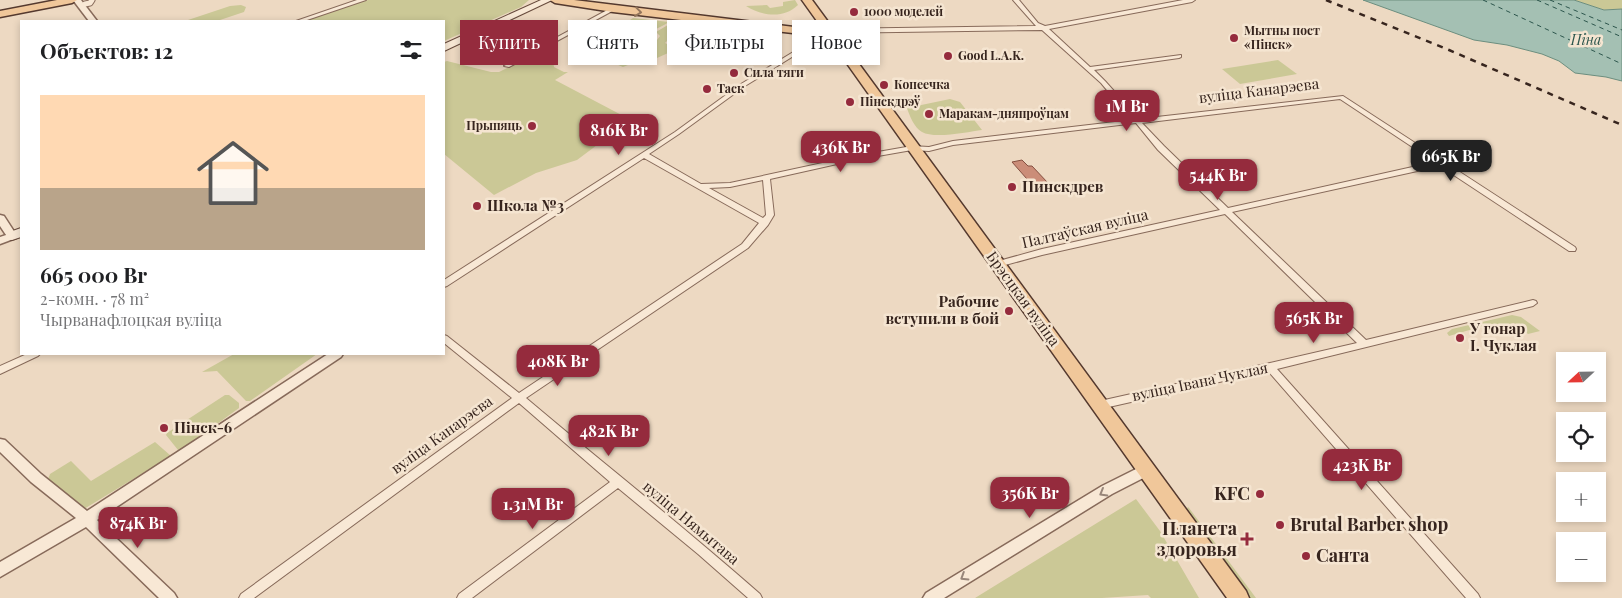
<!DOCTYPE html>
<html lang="ru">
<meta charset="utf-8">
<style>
body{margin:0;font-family:"Playfair Display",serif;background:#f6f6f6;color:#202124;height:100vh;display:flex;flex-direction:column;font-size:19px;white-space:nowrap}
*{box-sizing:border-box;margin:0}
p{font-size:16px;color:#757577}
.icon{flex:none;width:28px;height:28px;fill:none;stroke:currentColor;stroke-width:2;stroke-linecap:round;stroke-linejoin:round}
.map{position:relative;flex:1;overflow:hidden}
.sheet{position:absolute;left:20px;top:20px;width:425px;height:335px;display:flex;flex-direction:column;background:#fff;border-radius:0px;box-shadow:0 2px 8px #0003}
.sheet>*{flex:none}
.hud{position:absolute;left:460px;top:20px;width:475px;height:45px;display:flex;gap:10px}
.needle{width:32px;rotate:248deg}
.fabs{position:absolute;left:1556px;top:352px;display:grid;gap:10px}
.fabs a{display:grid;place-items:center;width:50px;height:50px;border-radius:0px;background:#fff;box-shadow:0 2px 8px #0003;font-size:25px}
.price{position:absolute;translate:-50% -42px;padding:0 11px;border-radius:10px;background:#952b3d;color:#fff;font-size:16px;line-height:32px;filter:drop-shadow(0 1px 2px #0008)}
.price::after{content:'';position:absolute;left:50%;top:30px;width:15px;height:11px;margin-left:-8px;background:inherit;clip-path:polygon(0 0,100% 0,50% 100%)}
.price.current{background:#222;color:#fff}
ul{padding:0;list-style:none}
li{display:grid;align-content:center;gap:10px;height:265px;padding:0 20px}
li span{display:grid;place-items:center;height:155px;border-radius:0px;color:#555}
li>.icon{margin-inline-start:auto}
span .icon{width:90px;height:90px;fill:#fffc;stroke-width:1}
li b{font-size:21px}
h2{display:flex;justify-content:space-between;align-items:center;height:60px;padding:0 20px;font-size:21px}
.tag{padding:0 18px;border-radius:0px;background:#fff;box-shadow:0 2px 8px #0003;font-size:18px;line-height:45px}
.tag.current{background:#952b3d;color:#fff}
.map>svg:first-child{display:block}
.green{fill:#cbc896}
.water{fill:#a4c0b3;stroke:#6c8e7f}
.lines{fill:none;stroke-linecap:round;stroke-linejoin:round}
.ferry{stroke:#2d564d;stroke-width:1;stroke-dasharray:4.5 4;stroke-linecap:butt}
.building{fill:#cb8d78;stroke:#855040}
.pedestrian-casing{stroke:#876a5a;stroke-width:7}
.minor-casing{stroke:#876a5a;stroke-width:2}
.tertiary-casing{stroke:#876a5a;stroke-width:3}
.secondary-casing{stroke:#684b3d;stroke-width:2}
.primary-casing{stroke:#54392e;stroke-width:3}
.pedestrian{stroke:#f8e8d5;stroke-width:5}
.minor{fill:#f8e8d5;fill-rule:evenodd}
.tertiary{fill:#f8e8d5;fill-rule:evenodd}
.secondary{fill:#f8e8d5;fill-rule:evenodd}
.primary{fill:#f0c79a;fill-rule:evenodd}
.rail{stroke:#37251e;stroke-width:2.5;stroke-dasharray:6 6;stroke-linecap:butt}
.oneway{stroke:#94765c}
.oneway2{stroke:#98867a}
.poi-dot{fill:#952b3d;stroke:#f5e5d1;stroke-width:2}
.labels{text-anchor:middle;stroke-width:5;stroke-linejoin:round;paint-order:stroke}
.far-poi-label{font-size:12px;font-weight:bold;fill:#37251e;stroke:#f5e5d1;text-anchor:start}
.far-water-label{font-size:14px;font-style:italic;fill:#2d564d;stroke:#f5e5d1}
.street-label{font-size:15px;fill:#37251e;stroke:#f5e5d1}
.poi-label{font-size:15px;font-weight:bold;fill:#37251e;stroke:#f5e5d1;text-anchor:start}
.near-poi-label{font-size:18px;font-weight:bold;fill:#37251e;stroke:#f5e5d1;text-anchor:end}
</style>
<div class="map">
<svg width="1622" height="598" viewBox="0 0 1622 598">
<rect width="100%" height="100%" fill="#edd9c2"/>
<g class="green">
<path d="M368 0H529L521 7 444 41V21H303Z"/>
<path d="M795 0 798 5C784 19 762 16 746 6L767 5 770 8 783 6V2Z"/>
<path d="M1574 0H1622V9L1604 10Z"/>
<path d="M241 5 246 7 244 12 217 21H185L230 6Z"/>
<path d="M633 18 669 22C656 30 639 38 623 34 617 33 615 30 608 31L607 36 604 37 598 34 606 30 617 29Z"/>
<path d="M673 22 684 24 665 43 677 49 657 58 643 59 623 67 599 57 590 59 581 54 590 49 599 53 610 47 633 55 628 58 634 60 654 48 640 45 657 40 660 36 656 32Z"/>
<path d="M816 48H823L830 61 804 60 800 58Z"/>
<path d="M537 53 553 61 554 67 564 72H568L555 80 631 120 608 131 597 145 577 160 536 173 494 195 444 154V62L447 61 491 72H499Z"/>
<path d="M1278 60 1297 74 1240 84 1222 69Z"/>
<path d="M950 99 960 102 982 130C968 132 934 139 922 132 914 127 910 117 907 108Z"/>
<path d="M1512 315 1521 317 1540 331 1528 334 1514 323 1488 330 1483 326 1449 336 1447 333 1452 329Z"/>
<path d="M234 354H317L250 401H246L217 371 202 372Z"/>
<path d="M225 395H229L239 403V408L180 451 178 450 166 435 167 433Z"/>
<path d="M155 442 171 456 84 509 48 479 50 474 71 461 91 481Z"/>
<path d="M1136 499 1160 531 1199 598H1151L1148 595 1102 598H975Z"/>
<path d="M1188 507 1189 508 1256 598H1250L1186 510Z"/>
</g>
<path class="water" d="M1363 0H1574L1604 10 1622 9V81L1606 77 1575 73 1559 61 1542 54 1507 45 1474 40Z"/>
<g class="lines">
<g class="ferry">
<path d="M1483 0 1622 64"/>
<path d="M1537 0 1622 37"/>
<path d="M1550 0 1622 30"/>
</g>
</g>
<path class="building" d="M1022 160 1028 166H1032L1048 183 1034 187 1012 162Z"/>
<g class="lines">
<g class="pedestrian-casing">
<path id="pedestrian" d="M85 4 90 3 92 0"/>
</g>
<g class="minor-casing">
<g id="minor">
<path d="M357 0H366L304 21H296Z"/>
<path d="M1013 0H1019L1038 23 1045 26 1183 0H1195L1192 2 1049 29 1090 67 1181 55V57L1179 58 1094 70 1105 81 1139 119 1343 96 1575 247 1576 249 1575 251H1569L1440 166 1232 212 1366 340 1533 300 1536 301 1537 303 1533 306 1277 369 1478 594 1480 598H1466L1268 371 1100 409 1097 408 1095 405 1097 402 1100 401 1270 363 1357 343 1225 214 1042 255 998 267 995 266 994 264 995 262 1042 249 1220 210 1158 150 1136 123 953 145 929 151 912 150 855 160 770 179 774 215 768 225 748 248 526 398C604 464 684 527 760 594L762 598H748L698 554 618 488 472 598H457L459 594 610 482 519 403 254 598H239L241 594 512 398 444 343V335L447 336 519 393 742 244 759 223 644 158 447 286 444 287V280L675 132 741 84 803 46 808 47 745 86 679 134 649 154 701 184 730 183 855 156 912 146 929 147 953 141 1132 120 1101 83 1042 30 828 33 825 31 828 29 1036 26ZM1340 99 1435 162 1228 208 1164 146 1142 123ZM763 180 766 215 763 218 709 188 730 187Z"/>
<path d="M611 8 616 9 509 67 504 66Z"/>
<path d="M27 354H40L38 356 0 374V366Z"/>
</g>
</g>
<g class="tertiary-casing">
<g id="tertiary">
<path d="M73 0H81L97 21H89Z"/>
<path d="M0 215 4 216 17 236 16 238 0 244V237L6 235 0 226Z"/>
<path d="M328 354H343L341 357 97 520 174 593 177 598H159L86 527 0 577V562L76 518 31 482 0 452V439L5 440 41 474 87 511Z"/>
<path d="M1146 464 1151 466 1153 470 1151 474 1112 494 944 598H923L926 593 1102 486Z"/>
</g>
</g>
<g class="secondary-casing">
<g id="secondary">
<path d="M541 0H552L444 51V44Z"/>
<path d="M21 228V237L12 240 7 239 6 236 7 233Z"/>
</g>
</g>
<g class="primary-casing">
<g id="primary">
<path d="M57 0H77L72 3 0 17V11Z"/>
<path d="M550 0H574L810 29 822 28 802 0H812L1246 591 1249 598H1227L826 34 810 35 613 12 555 3Z"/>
</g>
</g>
<use href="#pedestrian" class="pedestrian"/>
<use href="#minor" class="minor"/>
<use href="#tertiary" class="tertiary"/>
<use href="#secondary" class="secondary"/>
<use href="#primary" class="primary"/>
<path class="rail" d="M1326 0 1449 50 1622 125"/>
</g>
<defs><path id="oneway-chevron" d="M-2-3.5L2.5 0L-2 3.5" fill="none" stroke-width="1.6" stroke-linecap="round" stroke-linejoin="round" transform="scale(1.25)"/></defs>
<use class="oneway" href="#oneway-chevron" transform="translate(638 12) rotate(7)"/>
<g class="oneway2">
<use href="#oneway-chevron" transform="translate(1103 493) rotate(150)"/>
<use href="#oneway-chevron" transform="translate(964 577) rotate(148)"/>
</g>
<g class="poi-dot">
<circle cx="854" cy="12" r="5"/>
<circle cx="1234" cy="38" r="5"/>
<circle cx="948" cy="56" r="5"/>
<circle cx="734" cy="73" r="5"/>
<circle cx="884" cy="85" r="5"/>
<circle cx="707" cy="89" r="5"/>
<circle cx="850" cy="102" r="5"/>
<circle cx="929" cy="114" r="5"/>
<circle cx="532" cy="126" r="5"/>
<circle cx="1012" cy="187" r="5"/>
<circle cx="477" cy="206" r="5"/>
<circle cx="1009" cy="311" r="5"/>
<circle cx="1460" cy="338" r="5"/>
<circle cx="164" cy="428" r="5"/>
<circle cx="1260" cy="494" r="5"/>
<circle cx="1280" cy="525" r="5"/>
<path d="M1244.5 531.5h5v5h5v5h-5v5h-5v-5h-5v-5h5z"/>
<circle cx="1306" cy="556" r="5"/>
</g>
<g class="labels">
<g class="far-poi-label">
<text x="864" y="16">1000 моделей</text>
<text x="1244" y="35">Мытны пост<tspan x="1244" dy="14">«Пінск»</tspan></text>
<text x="958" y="60">Good L.A.K.</text>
<text x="744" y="77">Сила тяги</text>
<text x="894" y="89">Копеечка</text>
<text x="717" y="93">Таск</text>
<text x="860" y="106">Пінскдрэў</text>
<text x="939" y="118">Маракам-дняпроўцам</text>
<text x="522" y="130" text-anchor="end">Прыпяць</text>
</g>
<g class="far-water-label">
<text x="1586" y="45">Піна</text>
</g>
<g class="street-label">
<text transform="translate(1259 91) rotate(-7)" y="5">вуліца Канарэева</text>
<text transform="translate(1085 229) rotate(-13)" y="5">Палтаўская вуліца</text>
<text transform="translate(1023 299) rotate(54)" y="5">Брэсцкая вуліца</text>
<text transform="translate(1200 382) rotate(-12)" y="5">вуліца Івана Чуклая</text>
<text transform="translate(442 435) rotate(-36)" y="5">вуліца Канарэева</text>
<text transform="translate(691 523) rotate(40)" y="5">вуліца Нямытава</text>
</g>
<g class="poi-label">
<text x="1022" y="192">Пинскдрев</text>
<text x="487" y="211">Школа №3</text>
<text x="999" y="307" text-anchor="end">Рабочие<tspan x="999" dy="17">вступили в бой</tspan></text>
<text x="1470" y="334">У гонар<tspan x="1470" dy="17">І. Чуклая</tspan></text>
<text x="174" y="433">Пінск-6</text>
</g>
<g class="near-poi-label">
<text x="1250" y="500">KFC</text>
<text x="1290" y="531" text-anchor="start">Brutal Barber shop</text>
<text x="1237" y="535">Планета<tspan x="1237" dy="21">здоровья</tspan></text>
<text x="1316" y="562" text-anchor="start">Санта</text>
</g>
</g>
</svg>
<div class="fabs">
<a><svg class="needle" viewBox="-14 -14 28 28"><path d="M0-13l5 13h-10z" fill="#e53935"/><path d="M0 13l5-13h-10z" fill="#757577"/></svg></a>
<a><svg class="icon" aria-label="locate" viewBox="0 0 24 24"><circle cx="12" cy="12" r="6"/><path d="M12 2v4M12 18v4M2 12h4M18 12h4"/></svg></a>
<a>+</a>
<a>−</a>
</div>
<b class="price" style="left:1127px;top:132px">1M Br</b>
<b class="price" style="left:619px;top:156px">816K Br</b>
<b class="price" style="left:841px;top:173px">436K Br</b>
<b class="price current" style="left:1451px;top:182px">665K Br</b>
<b class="price" style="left:1218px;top:201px">544K Br</b>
<b class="price" style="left:1314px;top:344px">565K Br</b>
<b class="price" style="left:558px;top:387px">408K Br</b>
<b class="price" style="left:609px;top:457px">482K Br</b>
<b class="price" style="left:1362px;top:491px">423K Br</b>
<b class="price" style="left:1030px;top:519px">356K Br</b>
<b class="price" style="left:533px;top:530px">1.31M Br</b>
<b class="price" style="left:138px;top:549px">874K Br</b>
<div class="hud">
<a class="tag current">Купить</a>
<a class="tag">Снять</a>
<a class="tag">Фильтры</a>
<a class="tag">Новое</a>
</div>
<section class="sheet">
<h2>Объектов: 12<svg class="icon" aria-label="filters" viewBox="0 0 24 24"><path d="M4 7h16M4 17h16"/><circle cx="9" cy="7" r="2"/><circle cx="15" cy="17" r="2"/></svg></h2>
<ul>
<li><span style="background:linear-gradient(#ffd9b3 60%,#b9a48a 0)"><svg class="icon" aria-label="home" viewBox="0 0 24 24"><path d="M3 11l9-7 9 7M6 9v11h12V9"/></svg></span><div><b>665 000 Br</b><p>2-комн. · 78 m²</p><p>Чырванафлоцкая вуліца</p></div></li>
</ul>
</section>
</div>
